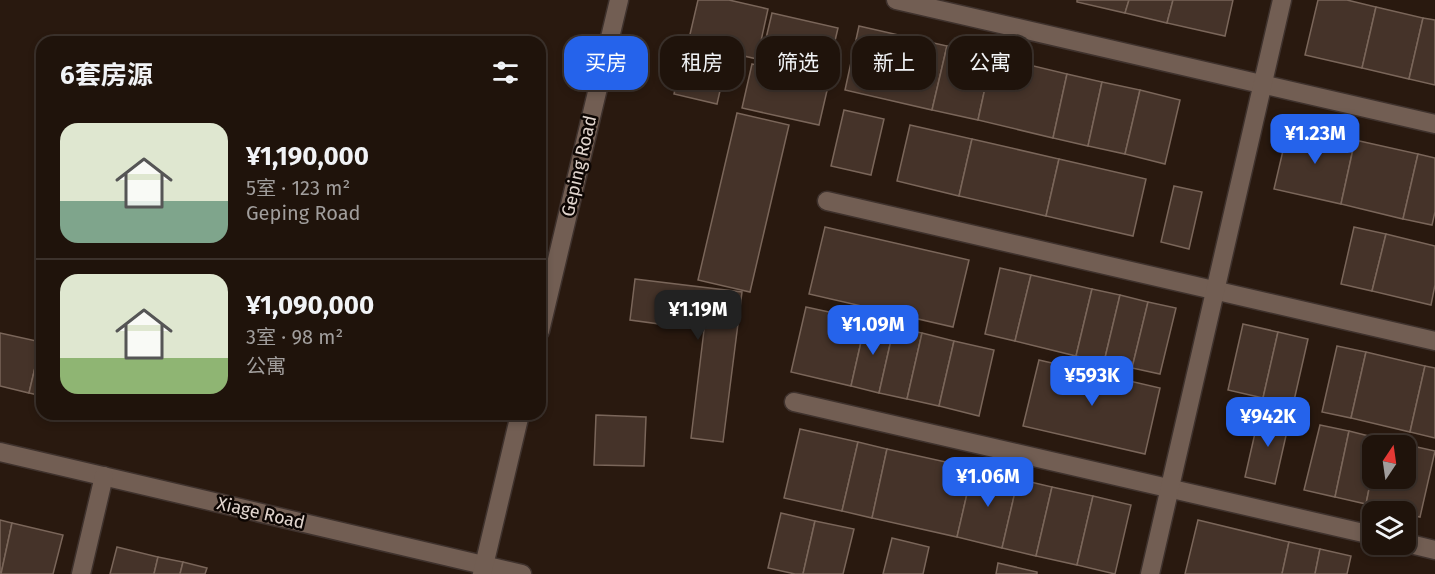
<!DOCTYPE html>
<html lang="zh">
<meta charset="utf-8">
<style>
body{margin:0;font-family:"Fira Sans","Noto Sans SC",sans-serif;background:#2c2019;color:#f1f3f6;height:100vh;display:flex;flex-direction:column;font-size:22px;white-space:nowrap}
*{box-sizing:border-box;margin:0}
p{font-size:20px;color:#a19e9d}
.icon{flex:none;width:33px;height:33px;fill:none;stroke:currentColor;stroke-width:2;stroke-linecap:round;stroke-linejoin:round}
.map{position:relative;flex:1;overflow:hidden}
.sheet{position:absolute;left:36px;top:36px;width:510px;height:384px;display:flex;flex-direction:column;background:#1f130b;border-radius:18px;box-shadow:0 3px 9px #0003,0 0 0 2px #3c322c}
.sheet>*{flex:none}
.top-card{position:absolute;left:564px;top:36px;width:570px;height:54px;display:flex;gap:12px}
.needle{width:39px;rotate:13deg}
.buttons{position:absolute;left:1362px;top:435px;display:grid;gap:12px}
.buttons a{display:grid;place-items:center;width:54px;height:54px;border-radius:12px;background:#1f130b;box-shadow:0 3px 9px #0003,0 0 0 2px #3c322c;font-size:30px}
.price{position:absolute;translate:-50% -51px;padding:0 14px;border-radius:12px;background:#2563eb;color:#fff;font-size:20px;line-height:39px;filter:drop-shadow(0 2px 3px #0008)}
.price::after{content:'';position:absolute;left:50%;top:36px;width:18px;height:14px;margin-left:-9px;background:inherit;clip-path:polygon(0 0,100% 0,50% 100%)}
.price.current{background:#222;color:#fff}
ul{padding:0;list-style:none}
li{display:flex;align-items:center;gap:18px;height:150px;padding:0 24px}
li+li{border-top:2px solid #3c322c}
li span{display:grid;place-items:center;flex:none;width:168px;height:120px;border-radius:18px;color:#555}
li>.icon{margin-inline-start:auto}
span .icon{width:72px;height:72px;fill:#fffc;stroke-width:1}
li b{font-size:26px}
h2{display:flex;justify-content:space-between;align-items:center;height:72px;padding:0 24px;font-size:26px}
.chip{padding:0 21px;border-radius:18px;background:#1f130b;box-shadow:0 3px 9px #0003,0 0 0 2px #3c322c;font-size:21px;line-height:54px}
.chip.current{background:#2563eb;color:#fff}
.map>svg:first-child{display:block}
.building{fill:#453329;stroke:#7a665a;stroke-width:1.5}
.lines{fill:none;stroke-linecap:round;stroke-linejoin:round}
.minor-casing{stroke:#3f322d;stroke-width:21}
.minor{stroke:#725e53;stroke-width:18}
.labels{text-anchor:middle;stroke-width:5;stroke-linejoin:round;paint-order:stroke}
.street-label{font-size:18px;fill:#e1d5ce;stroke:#0d0603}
</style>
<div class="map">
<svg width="1435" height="574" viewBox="0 0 1435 574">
<rect width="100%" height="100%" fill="#29190f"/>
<g class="building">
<path d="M698 0H729L768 9 757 59 688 43Z"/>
<path d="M1077 0H1129L1125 13 1077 2Z"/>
<path d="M1129 0H1173L1167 23 1125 13Z"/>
<path d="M1173 0H1233L1225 36 1167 23Z"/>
<path d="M1318 0H1347L1376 7 1362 68 1305 55Z"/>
<path d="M1376 7 1423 18 1409 79 1362 68Z"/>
<path d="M772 13 838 28 829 66 763 51Z"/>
<path d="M1423 18 1435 20V85L1409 79Z"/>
<path d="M859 26 947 46 932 110 845 90Z"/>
<path d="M947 46 992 56 978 120 932 110Z"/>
<path d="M684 51 727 60 717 104 674 94Z"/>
<path d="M992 56 1067 74 1053 138 978 120Z"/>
<path d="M752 64 829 82 819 125 742 108Z"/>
<path d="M1067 74 1102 82 1088 146 1053 138Z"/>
<path d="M1102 82 1140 90 1125 154 1088 146Z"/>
<path d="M1140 90 1180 100 1165 164 1125 154Z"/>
<path d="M844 110 884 119 871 175 831 166Z"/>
<path d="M737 113 789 125 750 292 698 280Z"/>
<path d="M910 125 972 139 959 196 897 181Z"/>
<path d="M1289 125 1355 140 1341 204 1274 189Z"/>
<path d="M972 139 1059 159 1046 216 959 196Z"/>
<path d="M1355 140 1418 154 1403 219 1341 204Z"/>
<path d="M1418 154 1435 158V212L1432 225 1403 219Z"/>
<path d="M1059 159 1146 179 1133 236 1046 216Z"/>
<path d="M1174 186 1202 192 1189 249 1161 242Z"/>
<path d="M825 227 969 260 953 327 809 294Z"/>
<path d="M1354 227 1386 234 1372 291 1341 284Z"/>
<path d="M1386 234 1435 246V285L1431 305 1372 291Z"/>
<path d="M1000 268 1031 275 1015 341 985 334Z"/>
<path d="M1031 275 1092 289 1076 356 1015 341Z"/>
<path d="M635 279 742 292 723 442 691 438 704 330 630 320Z"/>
<path d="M1092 289 1120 295 1104 362 1076 356Z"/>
<path d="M1120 295 1148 302 1132 368 1104 362Z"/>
<path d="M1148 302 1176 308 1160 374 1132 368Z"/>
<path d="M806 307 866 320 851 386 791 372Z"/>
<path d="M866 320 894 327 879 393 851 386Z"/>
<path d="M1243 324 1278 332 1263 398 1228 390Z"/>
<path d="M894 327 922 333 907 399 879 393Z"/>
<path d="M1278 332 1308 339 1293 405 1263 398Z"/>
<path d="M0 333 41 342 29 393 0 386Z"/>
<path d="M922 333 954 341 939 406 907 399Z"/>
<path d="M954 341 994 350 979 416 939 406Z"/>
<path d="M41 342 42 343V396L29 393Z"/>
<path d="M1337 346 1366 352 1351 418 1322 412Z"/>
<path d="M1366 352 1425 366 1410 432 1351 418Z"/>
<path d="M1039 360 1160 388 1145 454 1023 426Z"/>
<path d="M1425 366 1435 368V438L1410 432Z"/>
<path d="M1260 411 1290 418 1275 484 1245 477Z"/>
<path d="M596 415 646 417 644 466 594 465Z"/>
<path d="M1320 425 1349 431 1335 497 1304 490Z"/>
<path d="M800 429 858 442 842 511 784 498Z"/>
<path d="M1349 431 1381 439 1379 446H1372V474L1366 504 1335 497Z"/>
<path d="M1381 439 1435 451 1420 517 1406 514V512H1396L1366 504 1372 474V478H1406V446H1379Z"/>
<path d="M858 442 887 449 872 518 842 511Z"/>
<path d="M887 449 973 468 957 537 872 518Z"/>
<path d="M973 468 1018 479 1002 548 957 537Z"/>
<path d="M1018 479 1052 487 1036 556 1002 548Z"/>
<path d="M1052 487 1093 496 1077 565 1036 556Z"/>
<path d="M1093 496 1131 505 1115 574 1077 565Z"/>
<path d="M781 513 815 521 803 574H795L768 568Z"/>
<path d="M0 520 12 523 1 574H0Z"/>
<path d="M1198 520 1289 542 1282 574H1185Z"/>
<path d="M815 521 854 529 843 574H803Z"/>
<path d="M12 523 63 535 53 574H1Z"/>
<path d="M892 538 929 547 923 574H883Z"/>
<path d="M1289 542 1320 549 1315 574H1282Z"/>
<path d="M117 547 158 557 154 574H110Z"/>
<path d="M1320 549 1351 556 1347 574H1315Z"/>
<path d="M158 557 183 562 180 574H154Z"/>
<path d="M183 562 207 568 205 574H180Z"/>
<path d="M998 563 1037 572V574H996Z"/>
</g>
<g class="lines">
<g class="minor-casing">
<g id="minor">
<path d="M896 0 1435 124"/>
<path d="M827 201 1435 341"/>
<path d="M540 331 619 0"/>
<path d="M794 402 1372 535"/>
<path d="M0 452 522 574"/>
<path d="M1406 543 1435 550"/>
<path d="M81 574 104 476"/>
<path d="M482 574 520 414"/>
<path d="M1150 574 1282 0"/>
</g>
</g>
<use href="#minor" class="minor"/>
</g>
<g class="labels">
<g class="street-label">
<text transform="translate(579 166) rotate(-77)" y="6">Geping Road</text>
<text transform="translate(261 513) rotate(13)" y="6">Xiage Road</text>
</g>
</g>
</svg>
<div class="buttons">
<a><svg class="needle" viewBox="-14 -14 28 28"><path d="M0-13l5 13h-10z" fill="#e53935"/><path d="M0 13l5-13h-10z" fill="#a19e9d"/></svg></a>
<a><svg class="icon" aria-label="layers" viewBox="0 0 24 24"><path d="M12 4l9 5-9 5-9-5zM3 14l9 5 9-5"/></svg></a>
</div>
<b class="price" style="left:1315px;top:165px">¥1.23M</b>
<b class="price current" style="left:698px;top:341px">¥1.19M</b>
<b class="price" style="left:873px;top:356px">¥1.09M</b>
<b class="price" style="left:1092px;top:407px">¥593K</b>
<b class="price" style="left:1268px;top:448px">¥942K</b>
<b class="price" style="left:988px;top:508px">¥1.06M</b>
<div class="top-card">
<a class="chip current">买房</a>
<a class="chip">租房</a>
<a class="chip">筛选</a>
<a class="chip">新上</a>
<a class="chip">公寓</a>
</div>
<section class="sheet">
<h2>6套房源<svg class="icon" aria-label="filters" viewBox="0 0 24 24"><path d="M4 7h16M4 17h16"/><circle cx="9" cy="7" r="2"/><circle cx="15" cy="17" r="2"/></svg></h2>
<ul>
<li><span style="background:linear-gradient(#dfe7d0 65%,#7fa58c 0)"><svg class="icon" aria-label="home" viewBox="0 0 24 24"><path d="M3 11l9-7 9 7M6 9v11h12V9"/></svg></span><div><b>¥1,190,000</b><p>5室 · 123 m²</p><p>Geping Road</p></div></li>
<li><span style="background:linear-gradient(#dfe7d0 70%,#8fb573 0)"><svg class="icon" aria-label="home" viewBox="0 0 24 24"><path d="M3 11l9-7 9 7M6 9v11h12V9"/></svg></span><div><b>¥1,090,000</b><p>3室 · 98 m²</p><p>公寓</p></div></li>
</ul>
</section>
</div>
